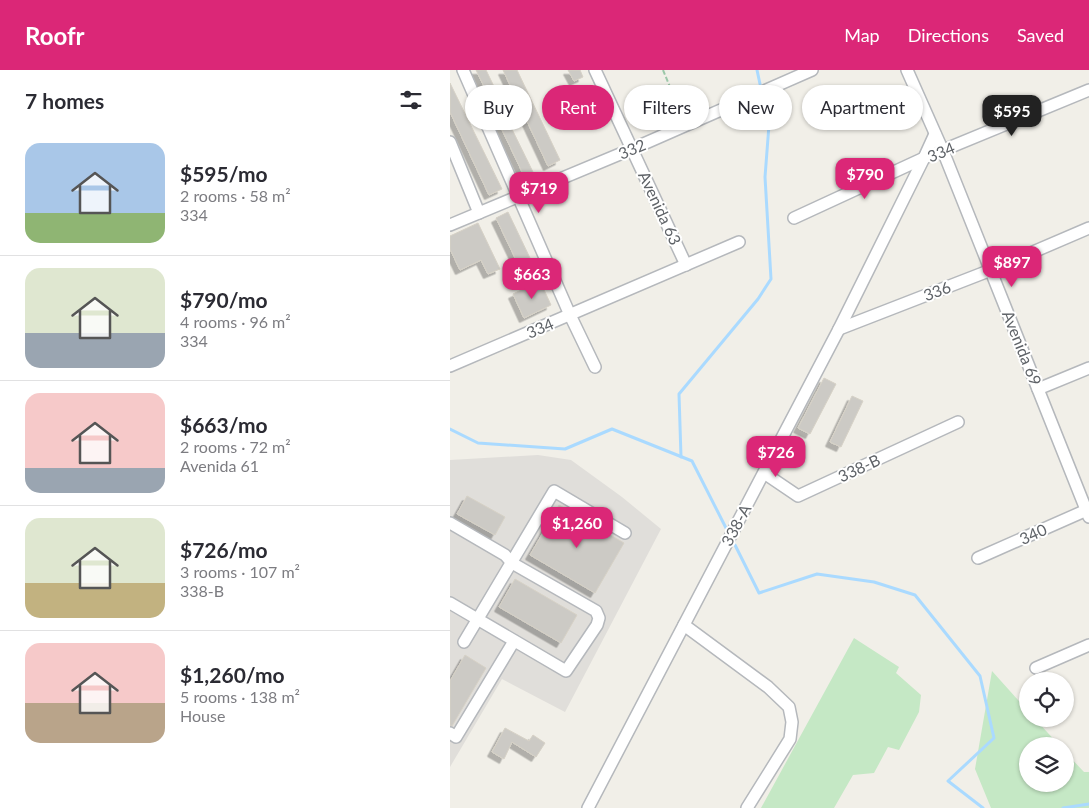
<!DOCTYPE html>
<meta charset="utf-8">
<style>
body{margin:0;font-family:Lato,sans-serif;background:#f7f7f7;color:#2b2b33;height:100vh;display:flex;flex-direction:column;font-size:19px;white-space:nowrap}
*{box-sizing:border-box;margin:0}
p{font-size:16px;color:#7c7c81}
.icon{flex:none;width:28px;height:28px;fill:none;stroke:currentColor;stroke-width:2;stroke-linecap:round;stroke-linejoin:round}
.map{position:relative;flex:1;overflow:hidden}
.side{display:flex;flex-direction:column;background:#fff;width:450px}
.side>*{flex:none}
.banner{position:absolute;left:15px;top:15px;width:475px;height:45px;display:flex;gap:10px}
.fabs{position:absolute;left:569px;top:602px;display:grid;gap:10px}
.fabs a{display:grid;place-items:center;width:55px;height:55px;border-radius:50%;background:#fff;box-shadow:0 1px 4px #0004;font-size:25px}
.price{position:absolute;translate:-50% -42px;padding:0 11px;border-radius:10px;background:#db2777;color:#fff;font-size:16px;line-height:32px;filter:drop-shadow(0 1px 2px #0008)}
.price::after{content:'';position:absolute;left:50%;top:30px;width:15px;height:11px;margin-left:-8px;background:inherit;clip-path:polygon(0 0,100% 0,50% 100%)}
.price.on{background:#222;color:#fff}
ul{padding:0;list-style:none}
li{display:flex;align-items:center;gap:15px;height:125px;padding:0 25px}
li+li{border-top:1px solid #e1e1e2}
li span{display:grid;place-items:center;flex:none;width:140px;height:100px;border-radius:15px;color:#555}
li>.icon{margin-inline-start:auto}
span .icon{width:60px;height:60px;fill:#fffc;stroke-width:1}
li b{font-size:21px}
h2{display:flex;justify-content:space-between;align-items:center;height:60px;padding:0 25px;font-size:21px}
.pill{padding:0 18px;border-radius:22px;background:#fff;box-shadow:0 1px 4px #0004;font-size:18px;line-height:45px}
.pill.on{background:#db2777;color:#fff}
header{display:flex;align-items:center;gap:30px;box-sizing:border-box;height:70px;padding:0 25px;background:#db2777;color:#fff}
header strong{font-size:24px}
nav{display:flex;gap:28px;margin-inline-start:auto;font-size:18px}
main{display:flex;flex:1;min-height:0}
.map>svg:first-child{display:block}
.industrial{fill:#e0deda}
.green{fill:#c5e8c5}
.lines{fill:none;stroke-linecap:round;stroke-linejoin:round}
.stream{stroke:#aadaff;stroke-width:3}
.building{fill:#cccac5;stroke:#d6d1c6;filter:url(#shadow)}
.minor-casing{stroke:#b5b8bc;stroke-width:14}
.path{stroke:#9cc7a9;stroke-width:2;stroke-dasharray:5 2.5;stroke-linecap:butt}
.minor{stroke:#fff;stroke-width:11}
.labels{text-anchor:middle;stroke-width:4;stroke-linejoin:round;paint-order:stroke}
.street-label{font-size:16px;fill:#5f6368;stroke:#fff}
</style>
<header>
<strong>Roofr</strong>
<nav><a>Map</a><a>Directions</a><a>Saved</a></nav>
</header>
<main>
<section class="side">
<h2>7 homes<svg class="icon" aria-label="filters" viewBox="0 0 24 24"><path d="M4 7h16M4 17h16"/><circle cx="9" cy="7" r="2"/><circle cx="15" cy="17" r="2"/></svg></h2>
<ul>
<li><span style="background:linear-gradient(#a9c7e8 70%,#8fb573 0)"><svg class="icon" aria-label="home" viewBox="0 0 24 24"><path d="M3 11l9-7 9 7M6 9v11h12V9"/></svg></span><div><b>$595/mo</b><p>2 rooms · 58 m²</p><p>334</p></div></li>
<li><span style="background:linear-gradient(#dfe7d0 65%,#9aa5b1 0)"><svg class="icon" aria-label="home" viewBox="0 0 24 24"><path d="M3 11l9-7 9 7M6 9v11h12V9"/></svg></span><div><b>$790/mo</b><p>4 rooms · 96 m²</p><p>334</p></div></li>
<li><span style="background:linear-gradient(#f6c9c9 75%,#9aa5b1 0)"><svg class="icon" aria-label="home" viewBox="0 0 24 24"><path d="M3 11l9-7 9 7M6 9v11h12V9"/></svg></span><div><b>$663/mo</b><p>2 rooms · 72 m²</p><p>Avenida 61</p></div></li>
<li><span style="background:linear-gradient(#dfe7d0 65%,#c2b280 0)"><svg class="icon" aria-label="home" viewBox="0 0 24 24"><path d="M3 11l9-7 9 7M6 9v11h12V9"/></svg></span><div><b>$726/mo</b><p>3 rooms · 107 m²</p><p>338-B</p></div></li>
<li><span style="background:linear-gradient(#f6c9c9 60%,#b9a48a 0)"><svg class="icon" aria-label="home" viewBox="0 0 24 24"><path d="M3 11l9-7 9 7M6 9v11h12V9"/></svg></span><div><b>$1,260/mo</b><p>5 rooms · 138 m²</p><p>House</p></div></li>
</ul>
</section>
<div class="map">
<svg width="639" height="738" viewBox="0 0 639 738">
<defs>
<filter id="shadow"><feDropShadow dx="-4.5" dy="4.5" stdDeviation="0" flood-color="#0004"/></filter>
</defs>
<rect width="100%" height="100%" fill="#f1efe8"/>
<path class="industrial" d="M88 385 121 390 172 427 211 459 115 642 52 609 0 697V390Z"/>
<g class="green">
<path d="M404 568 449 597 446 603 471 625 469 642 449 680 438 677 424 703 403 705 384 738H311Z"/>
<path d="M542 601 577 640 578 649H585L610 676H578V714H615V682L634 702H639V738H541L525 699Z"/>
</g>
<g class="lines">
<g class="stream">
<path d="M307 0 310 14"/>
<path d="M0 359 28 373 115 379 162 359 242 391 276 458"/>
<path d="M231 387 229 324 308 229 321 209 315 107 319 55 313 30"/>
<path d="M285 475 309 523 367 504 424 512 465 525 530 606 544 668 498 711 533 738"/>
<path d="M613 738 639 734"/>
</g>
</g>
<g class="building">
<path d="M26 0H36L54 37 46 41Z"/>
<path d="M53 0H67L110 90 98 96Z"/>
<path d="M118 0H130L133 7 124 11Z"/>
<path d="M0 13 52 119 39 125 0 42Z"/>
<path d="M55 45 83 102 74 106 47 49Z"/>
<path d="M58 142 80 188 68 194 46 148Z"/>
<path d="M28 153 50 199 38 204 31 190 10 200 0 179V166Z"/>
<path d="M90 211 101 235 74 248 63 224Z"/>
<path d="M374 308 386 314 360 364 348 358Z"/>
<path d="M402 326 413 331 391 377 380 372Z"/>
<path d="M17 426 55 447 45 465 7 444Z"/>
<path d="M109 435 174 473 145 523 80 485Z"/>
<path d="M65 509 127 545 111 573 49 537Z"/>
<path d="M15 585 36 598 2 656H0V611Z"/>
<path d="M55 658 79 671 83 665 95 673 86 687 62 672 54 689 42 682Z"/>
</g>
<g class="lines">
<g class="minor-casing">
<g id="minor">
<path d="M13 0 120 245 145 297"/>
<path d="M145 0 236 195"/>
<path d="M457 0 493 81 639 447"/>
<path d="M0 72 29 143"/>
<path d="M344 148 474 88 639 20"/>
<path d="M0 155 182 79 362 0"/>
<path d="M389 259 541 200 639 158"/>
<path d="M0 296 289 172"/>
<path d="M588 319 639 298"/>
<path d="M314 403 348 426 508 352"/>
<path d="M0 453 55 485 62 493 146 541 149 548 147 555 116 601 0 533"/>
<path d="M528 488 639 439"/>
<path d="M234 555 318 617 339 637 342 652 340 669 297 738"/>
<path d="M14 572 104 421 175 463"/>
<path d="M586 598 639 575"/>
<path d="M0 663 6 667 64 571"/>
<path d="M138 738 389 259 474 88 485 64"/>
</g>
</g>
<path class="path" d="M213 0 232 46"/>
<use href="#minor" class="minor"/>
</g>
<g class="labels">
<g class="street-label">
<text transform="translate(182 79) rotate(-23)" y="6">332</text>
<text transform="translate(491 82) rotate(-22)" y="6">334</text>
<text transform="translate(210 138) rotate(65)" y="6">Avenida 63</text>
<text transform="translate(487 221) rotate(-21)" y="6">336</text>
<text transform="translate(90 258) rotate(-23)" y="6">334</text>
<text transform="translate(572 278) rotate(68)" y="6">Avenida 69</text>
<text transform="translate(409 398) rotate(-25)" y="6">338-B</text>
<text transform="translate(286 455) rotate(-62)" y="6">338-A</text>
<text transform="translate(583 464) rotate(-24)" y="6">340</text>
</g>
</g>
</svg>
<div class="fabs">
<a><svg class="icon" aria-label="locate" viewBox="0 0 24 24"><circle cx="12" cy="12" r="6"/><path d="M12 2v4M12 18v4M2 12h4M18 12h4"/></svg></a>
<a><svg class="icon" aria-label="layers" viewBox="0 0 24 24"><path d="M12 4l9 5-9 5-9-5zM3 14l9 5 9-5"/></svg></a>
</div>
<b class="price on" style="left:562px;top:67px">$595</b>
<b class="price" style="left:415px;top:130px">$790</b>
<b class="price" style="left:89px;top:144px">$719</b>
<b class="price" style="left:562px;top:218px">$897</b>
<b class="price" style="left:82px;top:230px">$663</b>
<b class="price" style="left:326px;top:408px">$726</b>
<b class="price" style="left:127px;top:479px">$1,260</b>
<div class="banner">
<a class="pill">Buy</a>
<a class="pill on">Rent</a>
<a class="pill">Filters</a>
<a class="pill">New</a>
<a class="pill">Apartment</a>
</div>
</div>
</main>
